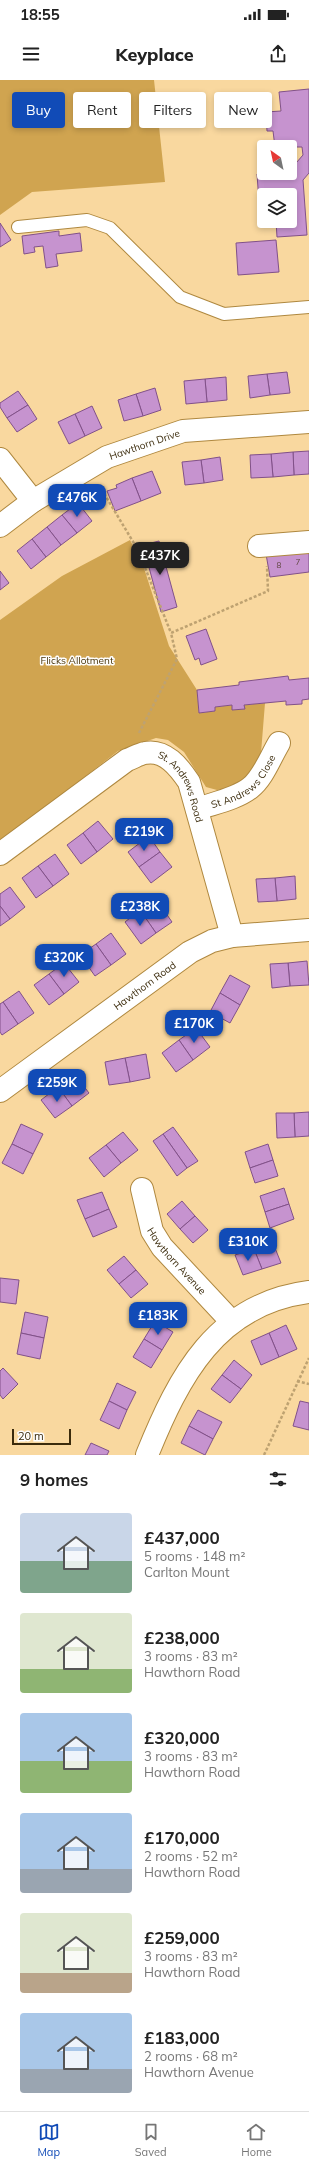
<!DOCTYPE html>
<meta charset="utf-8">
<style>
body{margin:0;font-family:Mulish,sans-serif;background:#f6f6f6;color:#222;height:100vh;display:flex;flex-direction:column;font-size:15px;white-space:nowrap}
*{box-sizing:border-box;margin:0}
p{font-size:13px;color:#767676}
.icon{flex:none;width:22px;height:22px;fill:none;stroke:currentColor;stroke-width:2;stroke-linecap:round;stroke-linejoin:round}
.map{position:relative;height:1375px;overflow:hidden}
.details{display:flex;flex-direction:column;background:#fff;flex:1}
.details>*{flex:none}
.banner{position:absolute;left:12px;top:12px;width:285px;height:36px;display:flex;gap:8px}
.needle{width:26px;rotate:327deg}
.tools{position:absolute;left:257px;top:60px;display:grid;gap:8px}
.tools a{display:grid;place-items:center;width:40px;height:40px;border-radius:4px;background:#fff;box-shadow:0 2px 6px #0003;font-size:20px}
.scale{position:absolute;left:12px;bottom:10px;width:59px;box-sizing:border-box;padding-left:4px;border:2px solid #3b2b0c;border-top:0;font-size:11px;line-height:14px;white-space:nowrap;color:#3b2b0c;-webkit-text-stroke:3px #fefefe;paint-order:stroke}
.price{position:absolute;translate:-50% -34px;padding:0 9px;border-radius:8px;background:#114bb7;color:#fff;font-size:13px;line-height:26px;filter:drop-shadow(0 1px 2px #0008)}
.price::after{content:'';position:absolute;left:50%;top:24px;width:12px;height:9px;margin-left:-6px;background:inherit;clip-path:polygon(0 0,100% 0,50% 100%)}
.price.current{background:#222;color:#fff}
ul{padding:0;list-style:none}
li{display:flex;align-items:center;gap:12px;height:100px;padding:0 20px}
li span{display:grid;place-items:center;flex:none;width:112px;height:80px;border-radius:4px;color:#555}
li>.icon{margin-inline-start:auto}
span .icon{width:48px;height:48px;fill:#fffc;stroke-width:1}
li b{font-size:17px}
h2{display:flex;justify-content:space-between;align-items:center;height:48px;padding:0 20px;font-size:17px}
.tag{padding:0 14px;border-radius:4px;background:#fff;box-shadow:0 2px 6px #0003;font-size:14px;line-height:36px}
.tag.current{background:#114bb7;color:#fff}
.status{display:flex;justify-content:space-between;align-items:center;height:28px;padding:0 20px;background:#fff;direction:ltr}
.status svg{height:11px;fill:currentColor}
header{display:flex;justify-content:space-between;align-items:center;height:52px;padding:0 20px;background:#fff;font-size:18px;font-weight:800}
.dock{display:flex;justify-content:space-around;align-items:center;height:56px;border-top:1px solid #e0e0e0;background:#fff;font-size:11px;color:#767676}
.dock a{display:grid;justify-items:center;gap:2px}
.dock .current{color:#114bb7}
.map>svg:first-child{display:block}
.green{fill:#d0a450}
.building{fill:#c693cf;stroke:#815189}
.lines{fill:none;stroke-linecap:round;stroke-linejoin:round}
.lane-casing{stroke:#af883f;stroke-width:14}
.street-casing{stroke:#af883f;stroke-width:24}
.path{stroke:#bea271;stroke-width:2.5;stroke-dasharray:3 2;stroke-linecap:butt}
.lane{stroke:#fff;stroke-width:12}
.street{stroke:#fff;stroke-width:22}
.labels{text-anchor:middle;stroke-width:3;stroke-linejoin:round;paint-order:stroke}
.number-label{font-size:8px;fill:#5e453d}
.street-label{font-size:10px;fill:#3b2b0c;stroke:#fefefe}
.park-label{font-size:10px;fill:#473308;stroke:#fefefe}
</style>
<div class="status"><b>18:55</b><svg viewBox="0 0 49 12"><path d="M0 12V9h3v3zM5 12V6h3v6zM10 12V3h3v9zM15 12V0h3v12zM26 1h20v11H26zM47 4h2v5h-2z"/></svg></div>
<header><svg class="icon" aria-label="menu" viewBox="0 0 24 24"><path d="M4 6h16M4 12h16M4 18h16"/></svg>Keyplace<svg class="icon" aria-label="share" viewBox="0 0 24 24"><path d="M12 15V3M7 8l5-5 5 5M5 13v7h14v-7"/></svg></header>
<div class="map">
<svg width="309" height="1375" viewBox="0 0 309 1375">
<rect width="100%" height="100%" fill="#f9d89f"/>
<g class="green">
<path d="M0 0H154L165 102 32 112 0 135Z"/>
<path d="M130 460 143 485 169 566 197 610 199 633 215 631V627L232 625 233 630 244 629V625L265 623 261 673 254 689 246 700 230 708 217 710 206 707 184 672 168 660 156 658 118 671 0 763V540L62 496Z"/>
</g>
<g class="building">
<path d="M309 9V93L303 100 307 155 277 157 276 141H290V115H264V122H259L257 94 290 93V90L303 75 302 67H275L273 51H267L266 32 281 31 279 12Z"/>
<path d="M0 143 11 160 0 167Z"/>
<path d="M59 151V156L80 153 82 171 56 174 58 186 46 188 43 166 34 167 35 172 24 174 22 156Z"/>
<path d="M276 160 279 192 238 195 236 163Z"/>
<path d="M287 292 290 313 270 315 267 294Z"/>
<path d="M267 294 270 315 250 318 248 296Z"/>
<path d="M226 297 227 320 207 322 205 299Z"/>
<path d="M205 299 207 322 186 324 184 301Z"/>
<path d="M155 308 161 330 143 336 136 314Z"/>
<path d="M18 311 28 325 7 338 0 327V323Z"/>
<path d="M136 314 143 336 124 341 118 320Z"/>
<path d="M28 325 37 339 17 352 7 338Z"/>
<path d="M92 326 102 348 85 356 75 334Z"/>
<path d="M75 334 85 356 69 364 58 342Z"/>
<path d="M309 371V394L294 395 293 372Z"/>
<path d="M293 372 294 395 273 397 271 374Z"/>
<path d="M271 374 273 397 251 398 250 375Z"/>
<path d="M220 377 223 400 204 403 201 380Z"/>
<path d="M201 380 204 403 185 405 182 382Z"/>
<path d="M152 391 161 413 141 421 132 398Z"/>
<path d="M132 398 141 421 115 431 107 411 117 408 116 405Z"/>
<path d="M78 423 92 441 77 453 62 435Z"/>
<path d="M62 435 77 453 61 465 47 447Z"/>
<path d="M47 447 61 465 46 477 32 459Z"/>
<path d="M32 459 46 477 31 489 17 471Z"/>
<path d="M159 461 177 527 161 532 143 465Z"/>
<path d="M309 468V492L270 497 266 474Z"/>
<path d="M0 491 9 503 0 510Z"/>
<path d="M206 549 217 579 201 585 199 578 195 580 186 556Z"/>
<path d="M288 596 289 600 309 598V619L302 620V624L286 625V621L244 625 245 629 232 630V625L215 627V631L199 633 197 610 239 605V602Z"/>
<path d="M98 741 113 759 97 772 83 753Z"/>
<path d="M83 753 97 772 81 784 67 765Z"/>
<path d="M149 756 160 772 139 787 128 772Z"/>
<path d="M160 772 172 787 151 803 139 787Z"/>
<path d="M55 774 69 794 53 806 38 786Z"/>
<path d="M38 786 53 806 36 818 22 798Z"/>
<path d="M295 796 296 819 277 821 275 798Z"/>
<path d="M275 798 277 821 258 822 256 799Z"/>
<path d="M10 807 25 827 10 839 0 826V814Z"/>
<path d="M156 819 172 842 156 853 140 830Z"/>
<path d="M0 826 10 839 0 846Z"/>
<path d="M140 830 156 853 141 864 125 842Z"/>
<path d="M111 853 126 874 111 885 96 864Z"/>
<path d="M96 864 111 885 95 896 80 875Z"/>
<path d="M307 881 309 905 290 906 288 883Z"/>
<path d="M64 883 79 902 64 914 49 894Z"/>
<path d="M288 883 290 906 272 908 270 884Z"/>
<path d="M49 894 64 914 49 925 34 905Z"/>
<path d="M230 895 250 906 240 925 220 913Z"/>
<path d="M19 911 34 933 18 944 3 922Z"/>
<path d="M220 913 240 925 230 943 210 932Z"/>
<path d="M3 922 18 944 2 955 0 952V924Z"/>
<path d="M196 948 210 967 193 980 179 960Z"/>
<path d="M179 960 193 980 176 992 162 973Z"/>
<path d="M146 974 150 998 130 1002 125 978Z"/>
<path d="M125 978 130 1002 109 1005 105 982Z"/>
<path d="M75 995 89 1013 72 1026 58 1007Z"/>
<path d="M58 1007 72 1026 55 1038 41 1020Z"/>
<path d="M309 1032V1056L295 1057 294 1033Z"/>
<path d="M276 1033H294L295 1057 277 1058Z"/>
<path d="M21 1044 43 1054 33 1074 12 1064Z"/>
<path d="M173 1047 198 1081 187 1088 163 1054Z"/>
<path d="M123 1052 138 1070 121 1083 106 1065Z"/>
<path d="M163 1054 187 1088 177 1096 153 1061Z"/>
<path d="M12 1064 33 1074 23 1094 2 1083Z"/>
<path d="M268 1064 273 1080 250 1088 245 1072Z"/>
<path d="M106 1065 121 1083 104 1097 89 1078Z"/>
<path d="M273 1080 278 1096 255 1103 250 1088Z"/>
<path d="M284 1108 289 1124 265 1132 260 1116Z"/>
<path d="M102 1112 109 1129 85 1139 77 1120Z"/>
<path d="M182 1121 195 1136 180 1149 167 1134Z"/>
<path d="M289 1124 294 1139 270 1148 265 1132Z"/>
<path d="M109 1129 117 1147 93 1157 85 1139Z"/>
<path d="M195 1136 208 1150 193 1163 180 1149Z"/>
<path d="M273 1163 281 1183 262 1189 254 1169Z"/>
<path d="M254 1169 262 1189 243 1195 235 1175Z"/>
<path d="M124 1176 136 1190 119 1204 107 1190Z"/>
<path d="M136 1190 148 1204 131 1218 119 1204Z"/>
<path d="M0 1198 19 1200 16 1224 0 1222Z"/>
<path d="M25 1232 48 1237 44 1258 21 1253Z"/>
<path d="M155 1241 173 1252 162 1270 144 1259Z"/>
<path d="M286 1245 297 1269 279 1277 269 1253Z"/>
<path d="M21 1253 44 1258 40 1279 17 1274Z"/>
<path d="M269 1253 279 1277 261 1285 251 1261Z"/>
<path d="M144 1259 162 1270 151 1288 133 1277Z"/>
<path d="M234 1280 252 1295 241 1309 222 1295Z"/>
<path d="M3 1288 18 1304 3 1319 0 1315V1291Z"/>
<path d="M222 1295 241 1309 230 1323 211 1309Z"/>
<path d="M117 1303 136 1312 127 1330 109 1321Z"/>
<path d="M109 1321 127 1330 119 1349 100 1340Z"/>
<path d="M300 1321 309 1323V1350L293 1346Z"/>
<path d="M198 1330 222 1342 213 1359 189 1346Z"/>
<path d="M189 1346 213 1359 205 1375 181 1363Z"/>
<path d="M91 1363 109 1371 107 1375H85Z"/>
</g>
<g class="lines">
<g class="lane-casing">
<path id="lane" d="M18 147 87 140 110 148 180 217 224 234 309 227"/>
</g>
<g class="street-casing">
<g id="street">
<path d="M0 379 33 421"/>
<path id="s1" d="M0 446 33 421 107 377 183 351 309 342"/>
<path d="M259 466 309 462"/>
<path id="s2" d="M197 729C214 723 236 719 250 708 263 698 270 678 279 663"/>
<path id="s3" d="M0 774 127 680C133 678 139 674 145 673 165 669 179 687 189 702L232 856"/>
<path id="s4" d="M0 1011 190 872 212 861 232 856 309 850"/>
<path id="s5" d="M142 1109 152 1151 162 1167 231 1241"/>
<path d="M147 1375C179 1296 216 1224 309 1212"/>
</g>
</g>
<g class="path">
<path d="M99 405 138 470 171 553"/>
<path d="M139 653 177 579 171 553 268 511 267 486"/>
<path d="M297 1301 309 1304"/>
<path d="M264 1375 309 1278"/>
</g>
<use href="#lane" class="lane"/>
<use href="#street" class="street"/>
</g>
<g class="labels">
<g class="number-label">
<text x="298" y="485">7</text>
<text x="279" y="488">8</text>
</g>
<g class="street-label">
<text dy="4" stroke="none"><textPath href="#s1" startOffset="167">Hawthorn Drive</textPath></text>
<text dy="4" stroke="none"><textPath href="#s2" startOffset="56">St Andrews Close</textPath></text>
<text dy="4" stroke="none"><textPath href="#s3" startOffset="233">St. Andrews Road</textPath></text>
<text dy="4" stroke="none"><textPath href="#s4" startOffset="179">Hawthorn Road</textPath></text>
<text dy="4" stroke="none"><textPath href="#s5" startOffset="82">Hawthorn Avenue</textPath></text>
</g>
<g class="park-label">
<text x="77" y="584">Flicks Allotment</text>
</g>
</g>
</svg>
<div class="tools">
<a><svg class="needle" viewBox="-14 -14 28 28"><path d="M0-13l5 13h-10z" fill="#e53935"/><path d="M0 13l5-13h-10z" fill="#767676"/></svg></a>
<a><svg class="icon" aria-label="layers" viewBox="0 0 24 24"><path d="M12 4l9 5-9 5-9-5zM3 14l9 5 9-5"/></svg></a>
</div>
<div class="scale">20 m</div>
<b class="price" style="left:77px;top:438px">£476K</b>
<b class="price current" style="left:160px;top:496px">£437K</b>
<b class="price" style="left:144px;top:772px">£219K</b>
<b class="price" style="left:140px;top:847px">£238K</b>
<b class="price" style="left:64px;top:898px">£320K</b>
<b class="price" style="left:194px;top:964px">£170K</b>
<b class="price" style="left:57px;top:1023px">£259K</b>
<b class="price" style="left:248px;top:1182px">£310K</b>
<b class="price" style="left:158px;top:1256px">£183K</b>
<div class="banner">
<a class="tag current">Buy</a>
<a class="tag">Rent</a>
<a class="tag">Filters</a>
<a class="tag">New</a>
</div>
</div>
<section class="details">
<h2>9 homes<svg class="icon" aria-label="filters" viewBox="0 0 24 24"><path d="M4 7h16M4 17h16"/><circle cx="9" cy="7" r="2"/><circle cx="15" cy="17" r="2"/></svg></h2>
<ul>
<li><span style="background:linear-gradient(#c9d6e8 60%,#7fa58c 0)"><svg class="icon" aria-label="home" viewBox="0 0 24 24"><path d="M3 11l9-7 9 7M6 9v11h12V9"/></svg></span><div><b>£437,000</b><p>5 rooms · 148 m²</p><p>Carlton Mount</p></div></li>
<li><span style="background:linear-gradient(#dfe7d0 70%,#8fb573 0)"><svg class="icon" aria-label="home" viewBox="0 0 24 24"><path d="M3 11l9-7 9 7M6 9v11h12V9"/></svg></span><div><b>£238,000</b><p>3 rooms · 83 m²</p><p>Hawthorn Road</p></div></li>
<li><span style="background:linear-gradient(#a9c7e8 60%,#8fb573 0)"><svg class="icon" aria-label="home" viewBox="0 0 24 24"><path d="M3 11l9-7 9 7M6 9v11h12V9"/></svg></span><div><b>£320,000</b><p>3 rooms · 83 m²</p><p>Hawthorn Road</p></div></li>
<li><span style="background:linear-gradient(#a9c7e8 70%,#9aa5b1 0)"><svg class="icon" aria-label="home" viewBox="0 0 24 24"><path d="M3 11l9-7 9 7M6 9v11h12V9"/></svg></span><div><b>£170,000</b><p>2 rooms · 52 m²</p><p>Hawthorn Road</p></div></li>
<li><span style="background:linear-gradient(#dfe7d0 75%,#b9a48a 0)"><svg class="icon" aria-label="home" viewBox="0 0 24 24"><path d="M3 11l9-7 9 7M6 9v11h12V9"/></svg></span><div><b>£259,000</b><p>3 rooms · 83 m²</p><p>Hawthorn Road</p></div></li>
<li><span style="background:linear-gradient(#a9c7e8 70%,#9aa5b1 0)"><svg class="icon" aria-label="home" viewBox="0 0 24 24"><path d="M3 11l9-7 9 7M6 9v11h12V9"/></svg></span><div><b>£183,000</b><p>2 rooms · 68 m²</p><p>Hawthorn Avenue</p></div></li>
</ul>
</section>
<nav class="dock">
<a class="current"><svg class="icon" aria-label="map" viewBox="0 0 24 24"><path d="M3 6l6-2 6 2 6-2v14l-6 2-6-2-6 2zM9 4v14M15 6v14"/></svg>Map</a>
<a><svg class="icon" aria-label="saved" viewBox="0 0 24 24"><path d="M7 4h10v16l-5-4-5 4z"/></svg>Saved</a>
<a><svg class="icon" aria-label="home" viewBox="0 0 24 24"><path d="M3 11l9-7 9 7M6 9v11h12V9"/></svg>Home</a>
</nav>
